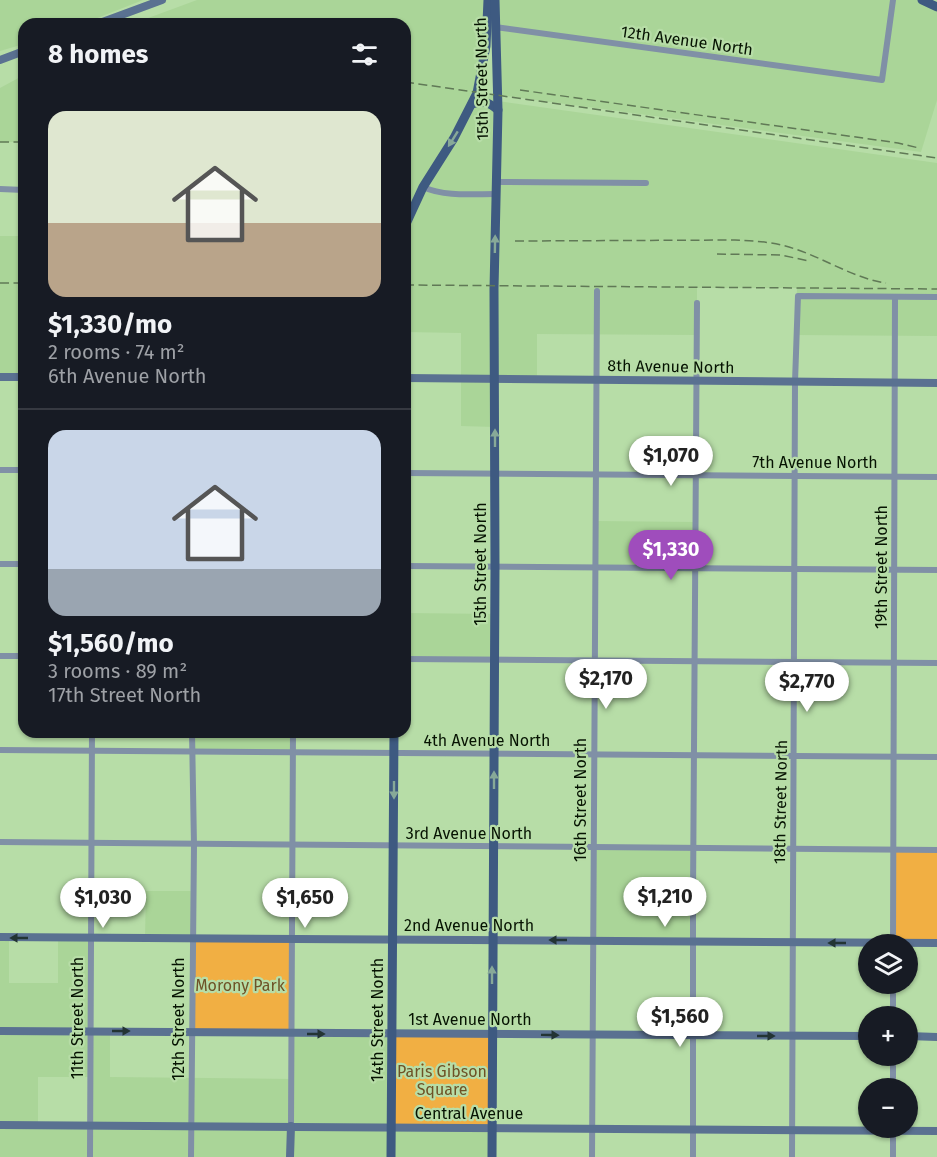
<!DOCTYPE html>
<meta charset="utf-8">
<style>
body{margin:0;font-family:"Fira Sans",sans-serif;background:#20242c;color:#f1f3f6;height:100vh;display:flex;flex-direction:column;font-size:22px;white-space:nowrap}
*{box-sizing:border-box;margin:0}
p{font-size:20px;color:#9ea1a6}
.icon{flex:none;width:33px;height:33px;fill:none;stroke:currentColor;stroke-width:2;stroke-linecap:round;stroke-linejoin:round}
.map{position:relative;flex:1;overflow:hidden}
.details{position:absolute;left:18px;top:18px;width:393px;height:720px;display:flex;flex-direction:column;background:#171b24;border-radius:18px;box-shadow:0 2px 4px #0004}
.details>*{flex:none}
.buttons{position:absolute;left:858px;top:934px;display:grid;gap:12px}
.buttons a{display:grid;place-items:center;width:60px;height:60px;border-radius:50%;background:#171b24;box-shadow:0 2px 4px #0004;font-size:30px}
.price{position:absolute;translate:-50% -51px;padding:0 14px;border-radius:21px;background:#fff;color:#222;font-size:20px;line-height:39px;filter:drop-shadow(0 2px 3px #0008)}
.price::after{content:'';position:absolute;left:50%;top:36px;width:18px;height:14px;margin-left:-9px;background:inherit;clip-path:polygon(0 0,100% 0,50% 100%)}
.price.current{background:#9f4dbc;color:#fff}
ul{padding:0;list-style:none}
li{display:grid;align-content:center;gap:12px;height:318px;padding:0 30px}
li+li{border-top:2px solid #363941}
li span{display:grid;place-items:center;height:186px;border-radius:18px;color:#555}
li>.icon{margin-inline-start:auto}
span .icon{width:108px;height:108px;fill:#fffc;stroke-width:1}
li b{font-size:26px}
h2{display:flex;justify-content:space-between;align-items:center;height:72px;padding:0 30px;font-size:26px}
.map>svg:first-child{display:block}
.built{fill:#aad598;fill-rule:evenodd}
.green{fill:#f1af43}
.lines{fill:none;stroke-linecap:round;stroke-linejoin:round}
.street{stroke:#8090a6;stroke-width:6}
.secondary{stroke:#5a7191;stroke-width:8}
.primary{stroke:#3e5a81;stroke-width:9}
.rail{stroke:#607956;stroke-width:1.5;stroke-dasharray:9 4.5;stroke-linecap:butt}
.oneway{fill:#87a998}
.oneway2{fill:#233434}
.labels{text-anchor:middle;stroke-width:4.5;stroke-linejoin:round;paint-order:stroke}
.street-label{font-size:16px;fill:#061302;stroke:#b7dda7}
.park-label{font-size:16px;fill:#6e5226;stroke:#b7dda7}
</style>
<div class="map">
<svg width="937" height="1157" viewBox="0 0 937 1157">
<rect width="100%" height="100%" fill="#b7dda7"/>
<g class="built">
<path d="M0 0H143L82 24H24V44L0 51Z"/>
<path d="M197 0H488L477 93 497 95 495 0H920L937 9V100L921 152 498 95V101L937 163V336L796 335 797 288H697V335L537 334V380H496L495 427 461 426V333L405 332V24H132Z"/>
<path d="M24 75V142H0V88Z"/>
<rect x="0" y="236" width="24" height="141"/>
<path d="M595 521 695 522 694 569 595 568Z"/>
<path d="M405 613 495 614V660L405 659Z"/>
<path d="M192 732H293V752L192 751Z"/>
<path d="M593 848 693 849V941L592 940Z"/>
<path d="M146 891H193L192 939 145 938Z"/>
<path d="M0 937H9V983H58V938H91L92 1031H110V1077L291 1079 292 1034H392L492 1129V1157H0ZM38 1077H90V1125H38Z"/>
</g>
<g class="green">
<path d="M894 850H937V943H893Z"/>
<path d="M192 939H292V1034L192 1032Z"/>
<path d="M392 1034H492V1129L391 1127Z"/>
</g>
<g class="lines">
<g class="street">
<path d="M495 27 882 80 893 0"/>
<path d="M496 182 646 183"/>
<path d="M423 187C445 197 472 194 496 194"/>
<path d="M0 189 24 190"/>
<path d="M0 470H24"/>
<path d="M405 473 937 477"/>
<path d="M0 564H24"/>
<path d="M405 566 937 570"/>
<path d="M0 656H24"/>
<path d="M405 659 937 663"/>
<path d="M0 750 937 757"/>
<path d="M0 842 937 850"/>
<path d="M893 944 895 297"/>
<path d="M893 984V1017"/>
<path d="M893 1089V1056"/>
<path d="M291 1126 293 732"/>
<path d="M90 1157 92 732"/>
<path d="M191 1157 194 845 192 732"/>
<path d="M592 1157 597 291"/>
<path d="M693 1157V896L697 303"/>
<path d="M792 1157 795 382 798 296 937 297"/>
<path d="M893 1157V1129"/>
</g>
<g class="secondary">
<path d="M97 24 162 0"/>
<path d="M0 60 24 51"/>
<path d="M0 377H24"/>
<path d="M405 378 937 383"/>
<path d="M0 937 937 943"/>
<path d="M0 1031 868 1036"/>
<path d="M908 1036 937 1037"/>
<path d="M0 1125 937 1131"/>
<path d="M290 1157 291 1126"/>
</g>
<g class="primary">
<path d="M922 0 937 7"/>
<path d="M472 104C484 100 488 102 498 110"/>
<path d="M405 226 423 187 454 138 477 93 486 46 488 0"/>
<path d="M391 1157 394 732"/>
<path d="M492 1157 495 567 494 289 498 110 495 0"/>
</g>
<g class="rail">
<path d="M405 82 937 158"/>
<path d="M520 90 898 143 919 148"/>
<path d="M0 142H24"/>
<path d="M515 241 735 240C755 241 776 242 795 249 826 259 853 278 886 283"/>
<path d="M717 254 781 255 809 261"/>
<path d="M0 283H24"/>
<path d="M405 285 937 289"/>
</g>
</g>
<defs><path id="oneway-solid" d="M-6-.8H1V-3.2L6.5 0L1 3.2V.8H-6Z" transform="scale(1.5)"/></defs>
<g class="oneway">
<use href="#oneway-solid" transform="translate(453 139) rotate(122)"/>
<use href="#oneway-solid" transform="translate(495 244) rotate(-89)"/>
<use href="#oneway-solid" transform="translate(495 438) rotate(-90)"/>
<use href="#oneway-solid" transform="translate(494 780) rotate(-90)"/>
<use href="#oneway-solid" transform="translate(394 790) rotate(90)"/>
<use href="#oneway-solid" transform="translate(492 975) rotate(-90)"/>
</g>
<g class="oneway2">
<use href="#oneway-solid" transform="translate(19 938) rotate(-180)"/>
<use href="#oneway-solid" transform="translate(558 940) rotate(-180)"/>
<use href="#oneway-solid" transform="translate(837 943) rotate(180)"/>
<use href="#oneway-solid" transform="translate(121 1031)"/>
<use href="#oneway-solid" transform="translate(316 1034)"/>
<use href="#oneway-solid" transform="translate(550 1035) rotate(1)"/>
<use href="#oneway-solid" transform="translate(766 1036)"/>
</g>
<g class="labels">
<g class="street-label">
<text transform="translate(687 40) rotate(8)" y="6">12th Avenue North</text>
<text transform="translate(481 79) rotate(-91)" y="6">15th Street North</text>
<text transform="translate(671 366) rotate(1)" y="6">8th Avenue North</text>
<text x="815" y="468">7th Avenue North</text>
<text transform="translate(480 564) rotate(-90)" y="6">15th Street North</text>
<text transform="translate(881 567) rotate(-90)" y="6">19th Street North</text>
<text x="487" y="746">4th Avenue North</text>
<text transform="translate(580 800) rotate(-90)" y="6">16th Street North</text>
<text transform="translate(780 802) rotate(-89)" y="6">18th Street North</text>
<text x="469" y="839">3rd Avenue North</text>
<text x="469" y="931">2nd Avenue North</text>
<text transform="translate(77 1018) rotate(-90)" y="6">11th Street North</text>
<text transform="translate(178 1019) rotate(-90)" y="6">12th Street North</text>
<text x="470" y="1025">1st Avenue North</text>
<text transform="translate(377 1020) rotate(-90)" y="6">14th Street North</text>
<text x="469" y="1119">Central Avenue</text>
</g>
<g class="park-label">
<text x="240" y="991">Morony Park</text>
<text x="442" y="1077">Paris Gibson<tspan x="442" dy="18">Square</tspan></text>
</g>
</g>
</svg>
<div class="buttons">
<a><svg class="icon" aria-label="layers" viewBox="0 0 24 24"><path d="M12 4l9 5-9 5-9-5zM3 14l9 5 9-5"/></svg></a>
<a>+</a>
<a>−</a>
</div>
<b class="price" style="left:671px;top:487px">$1,070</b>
<b class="price current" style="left:671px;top:581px">$1,330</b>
<b class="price" style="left:606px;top:710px">$2,170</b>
<b class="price" style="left:807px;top:713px">$2,770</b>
<b class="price" style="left:665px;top:928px">$1,210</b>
<b class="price" style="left:103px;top:929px">$1,030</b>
<b class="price" style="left:305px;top:929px">$1,650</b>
<b class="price" style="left:680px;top:1048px">$1,560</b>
<section class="details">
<h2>8 homes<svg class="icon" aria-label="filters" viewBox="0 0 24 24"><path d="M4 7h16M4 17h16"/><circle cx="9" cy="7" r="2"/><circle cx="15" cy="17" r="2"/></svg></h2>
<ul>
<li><span style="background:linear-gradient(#dfe7d0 60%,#b9a48a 0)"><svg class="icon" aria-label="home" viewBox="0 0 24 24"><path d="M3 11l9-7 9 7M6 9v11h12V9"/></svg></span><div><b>$1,330/mo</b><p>2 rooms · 74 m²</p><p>6th Avenue North</p></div></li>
<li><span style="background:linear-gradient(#c9d6e8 75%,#9aa5b1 0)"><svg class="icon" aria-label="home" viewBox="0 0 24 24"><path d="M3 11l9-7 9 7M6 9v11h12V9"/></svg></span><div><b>$1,560/mo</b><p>3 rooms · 89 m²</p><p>17th Street North</p></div></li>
</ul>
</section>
</div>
